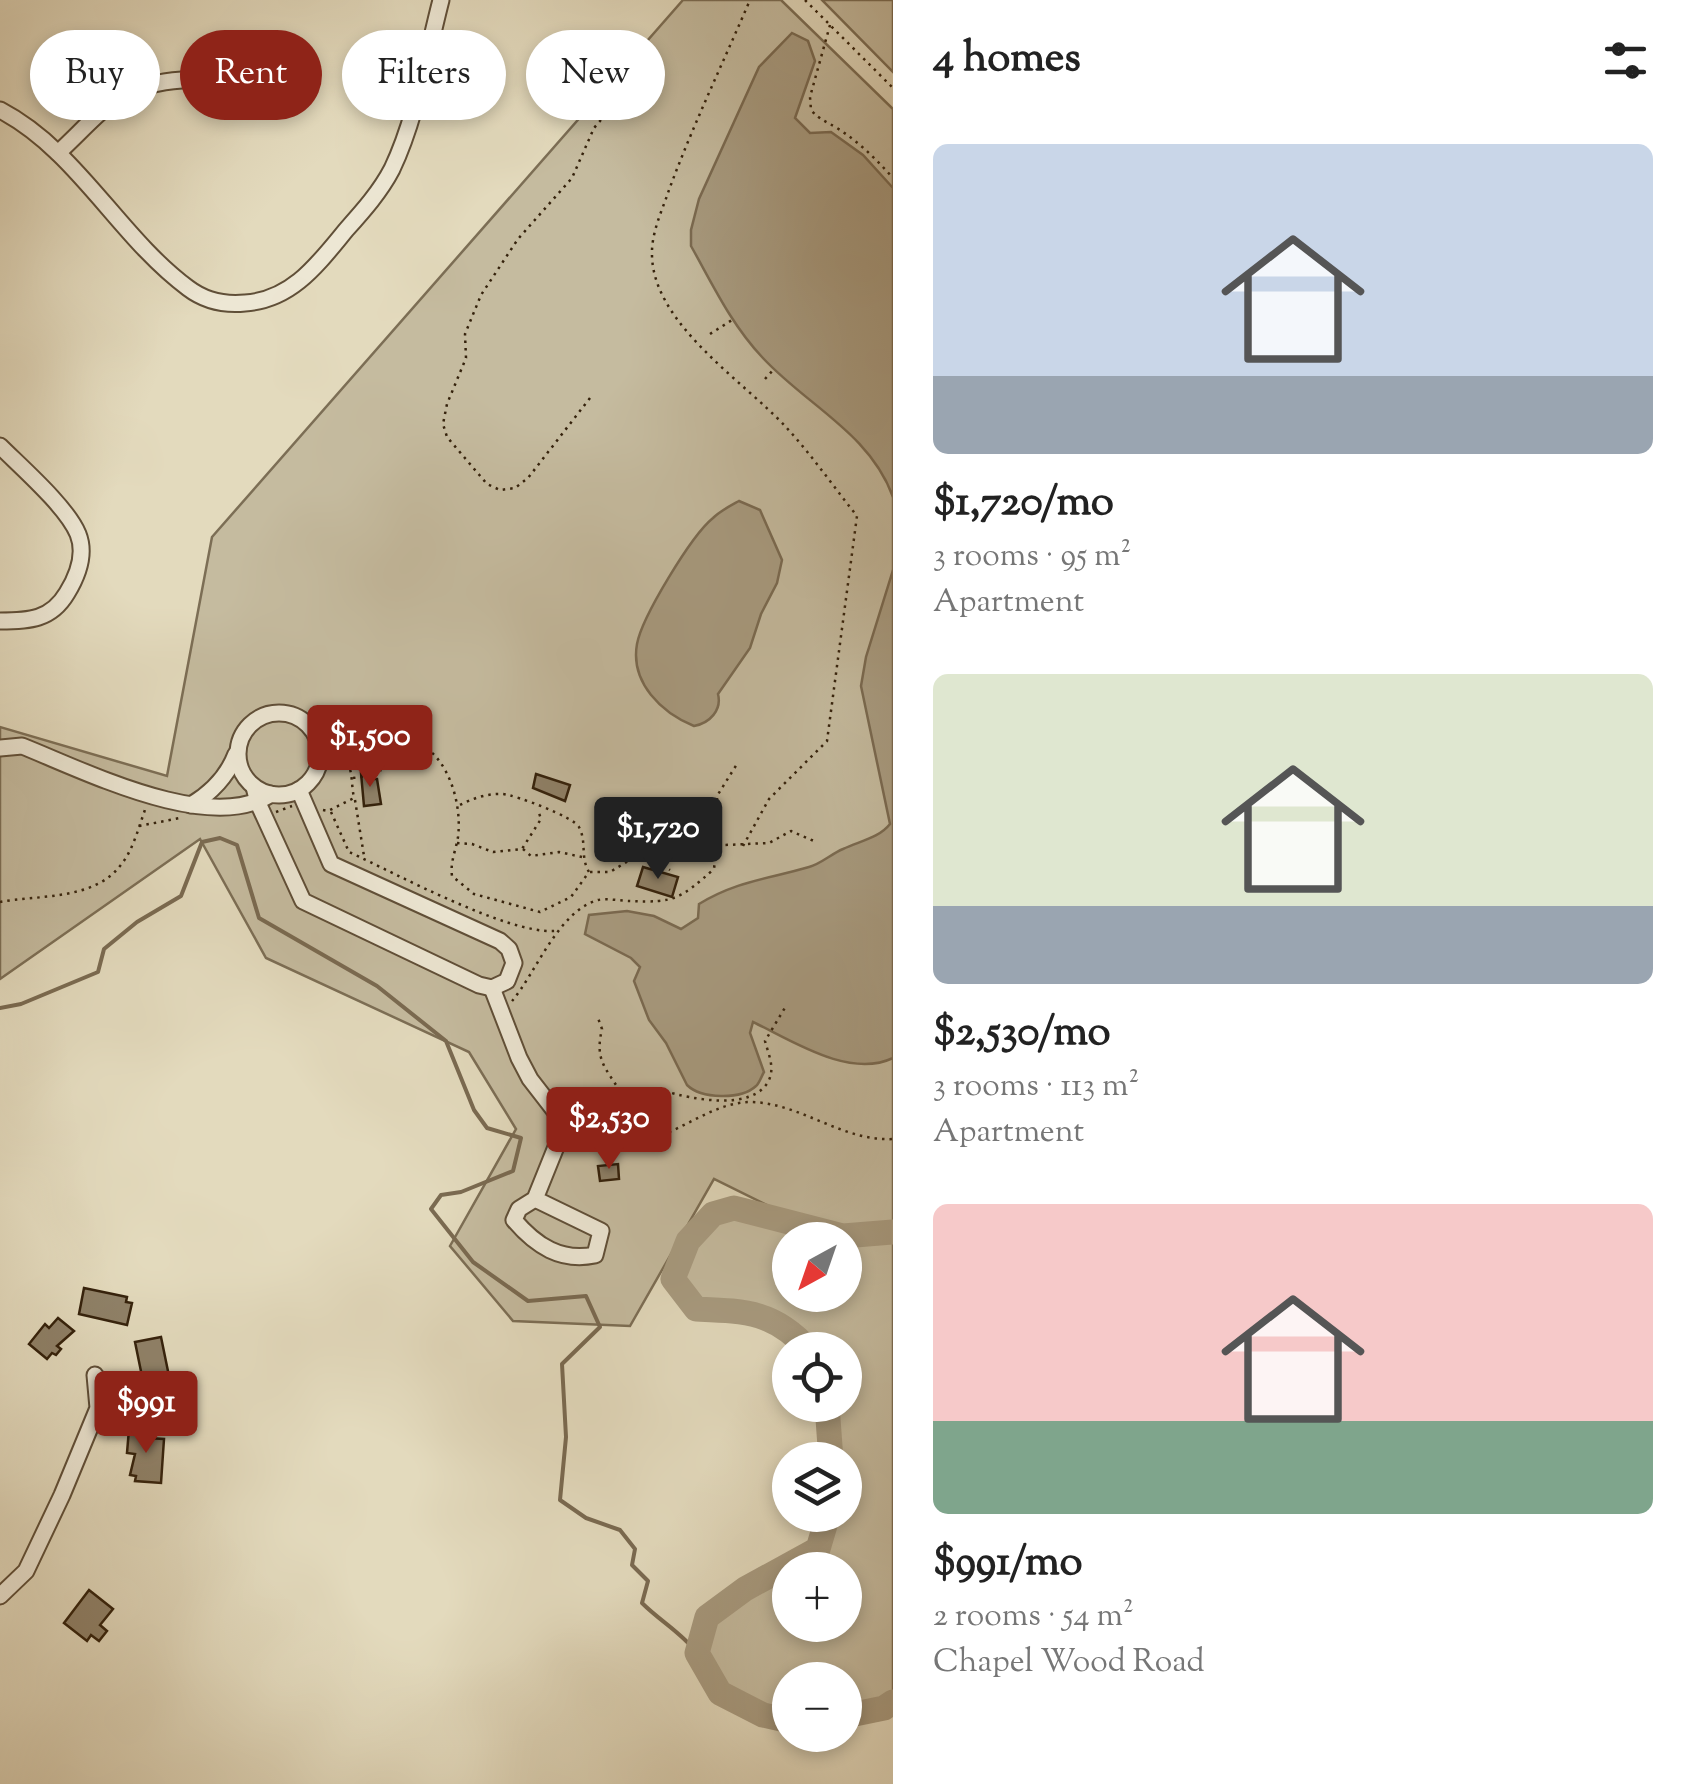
<!DOCTYPE html>
<meta charset="utf-8">
<style>
body{margin:0;font-family:"Sorts Mill Goudy",serif;background:#f6f6f6;color:#222;height:100vh;display:flex;flex-direction:column;font-size:38px;white-space:nowrap}
*{box-sizing:border-box;margin:0}
p{font-size:32px;color:#767676}
.icon{flex:none;width:55px;height:55px;fill:none;stroke:currentColor;stroke-width:2;stroke-linecap:round;stroke-linejoin:round}
.map{position:relative;flex:1;overflow:hidden}
.side{display:flex;flex-direction:column;background:#fff;width:800px}
.side>*{flex:none}
.top-card{position:absolute;left:30px;top:30px;width:712px;height:90px;display:flex;gap:20px}
.needle{width:65px;rotate:220deg}
.tools{position:absolute;left:772px;top:1222px;display:grid;gap:20px}
.tools a{display:grid;place-items:center;width:90px;height:90px;border-radius:50%;background:#fff;box-shadow:0 5px 15px #0003;font-size:50px}
.price{position:absolute;translate:-50% -85px;padding:0 22px;border-radius:10px;background:#8f2418;color:#fff;font-size:32px;line-height:65px;filter:drop-shadow(0 2px 5px #0008)}
.price::after{content:'';position:absolute;left:50%;top:60px;width:30px;height:22px;margin-left:-15px;background:inherit;clip-path:polygon(0 0,100% 0,50% 100%)}
.price.active{background:#222;color:#fff}
ul{padding:0;list-style:none}
li{display:grid;align-content:center;gap:20px;height:530px;padding:0 40px}
li span{display:grid;place-items:center;height:310px;border-radius:15px;color:#555}
li>.icon{margin-inline-start:auto}
span .icon{width:180px;height:180px;fill:#fffc;stroke-width:1}
li b{font-size:42px}
h2{display:flex;justify-content:space-between;align-items:center;height:120px;padding:0 40px;font-size:42px}
.tag{padding:0 35px;border-radius:45px;background:#fff;box-shadow:0 5px 15px #0003;font-size:35px;line-height:90px}
.tag.active{background:#8f2418;color:#fff}
main{display:flex;flex:1;min-height:0}
.map>svg:first-child{display:block}
.green{fill:#c5bb9f;stroke:#7c6e55;stroke-width:2.5;fill-rule:evenodd}
.water{fill:#a89b80;stroke:#7a6a51;stroke-width:2.5}
.lines{fill:none;stroke-linecap:round;stroke-linejoin:round}
.stream{stroke:#7a6a51;stroke-width:4}
.river{stroke:#a89b80;stroke-width:25}
.building{fill:#8f8168;stroke:#34210b;stroke-width:2.5}
.minor-casing{stroke:#604f38;stroke-width:19}
.path{stroke:#34210b;stroke-width:2.5;stroke-dasharray:2.5 5;stroke-linecap:butt}
.minor{stroke:#ede7d4;stroke-width:15}
</style>
<main>
<div class="map">
<svg width="893" height="1784" viewBox="0 0 893 1784">
<rect width="100%" height="100%" fill="#e3dabd"/>
<filter id="stains"><feTurbulence type="fractalNoise" baseFrequency=".002" numOctaves="4"/><feColorMatrix values="0 0 0 0 .2 0 0 0 0 .09 0 0 0 0 .02 0 0 0 .5 -.17"/></filter>
<radialGradient id="worn" r=".72"><stop offset=".6" stop-color="#630" stop-opacity="0"/><stop offset="1" stop-color="#630" stop-opacity=".3"/></radialGradient>
<g class="green">
<path d="M683 0H781L893 109V1702L884 1708 845 1716V1680H790V1721L763 1715 720 1693 697 1653 707 1617 745 1589 818 1549 828 1515H845V1460H831L827 1405H845V1350H809C774 1311 746 1311 696 1309L673 1279 688 1241 713 1214 734 1208 843 1236 874 1232 801 1222 714 1179 630 1326 513 1321 450 1246 516 1129 469 1052 266 958 200 839 0 979V727L167 776 212 537ZM790 1240H845V1295H790ZM790 1570H845V1625H790Z"/>
<path d="M822 0H893V72Z"/>
</g>
<g class="water">
<path d="M792 33 808 41 815 61 795 118 810 133 831 132 863 155 893 188V497C870 433 806 405 762 357 731 324 713 285 691 246V230L699 199 759 67Z"/>
<path d="M739 501 760 510 782 560 777 583 761 614 750 648 718 694C722 710 710 723 694 726 662 713 630 683 637 644 642 617 691 536 713 518 720 511 730 506 739 501Z"/>
<path d="M893 570V1058C849 1079 791 1040 753 1022L750 1033 764 1072C762 1075 759 1084 756 1086 741 1100 701 1099 687 1085L666 1043 649 1020 634 981 640 967 631 958 585 934 589 915 627 911 654 916 681 929 698 918 699 904C737 881 768 879 809 867 821 864 831 854 843 849 860 841 879 838 890 824L861 686 866 657Z"/>
</g>
<g class="lines">
<path class="stream" d="M0 1008 21 1004 98 972 104 949 137 922 181 896 202 842 220 838 237 845 259 918 377 986 446 1041 474 1110 487 1128 521 1138 513 1171 461 1192 441 1195 431 1209 473 1262 528 1301 586 1296 600 1327 562 1364 566 1437 560 1500 586 1518 620 1530 635 1549 632 1565 648 1581 642 1603C660 1621 683 1634 697 1653"/>
<g class="river">
<path d="M809 1350C774 1311 745 1311 696 1309L673 1279 688 1241 713 1214 734 1208 843 1236 893 1232"/>
<path d="M827 1405 831 1460"/>
<path d="M845 1716 884 1708 893 1702"/>
<path d="M790 1721 763 1715 720 1693 697 1653 707 1617 745 1589 818 1549 828 1515"/>
</g>
</g>
<g class="building">
<path d="M389 718 392 742 357 747 354 723Z"/>
<path d="M372 772 373 779H377L381 804 364 806 361 773Z"/>
<path d="M536 774 570 785 565 801 533 788Z"/>
<path d="M643 867 678 877 672 897 637 886Z"/>
<path d="M618 1164 619 1179 600 1181 598 1166Z"/>
<path d="M84 1288 127 1297 126 1302 132 1303 127 1325 79 1314Z"/>
<path d="M58 1318 74 1331 57 1346 61 1349 56 1355 52 1353 47 1359 29 1344 45 1324 49 1328Z"/>
<path d="M161 1337 170 1381 144 1386 135 1342Z"/>
<path d="M129 1429 149 1431 148 1438 164 1439 161 1483 135 1481 136 1476 130 1475 135 1454 127 1453Z"/>
<path d="M89 1590 113 1609 100 1625 107 1631 99 1641 91 1635 87 1641 64 1623Z"/>
</g>
<g class="lines">
<g class="minor-casing">
<g id="minor">
<path d="M0 110C78 151 118 236 188 288 205 301 224 305 245 303 292 300 318 264 346 230 363 211 380 192 392 169 416 119 427 54 441 0"/>
<path d="M58 153C102 112 118 84 182 80 207 78 212 78 233 90"/>
<path d="M0 446C21 467 67 507 78 534 86 554 78 575 67 593 51 620 29 621 0 621"/>
<circle cx="279" cy="754" r="41"/>
<path d="M0 748 22 746C83 770 210 835 271 794"/>
<path d="M254 787 258 803 303 901 479 985 492 988 507 981 514 963 509 949 500 941 331 864 299 790"/>
<path d="M191 805C211 793 228 775 236 754"/>
<path d="M492 988 519 1058 530 1079 561 1119 562 1132 535 1199 601 1231 595 1255C561 1262 536 1246 514 1220L519 1209 535 1199"/>
<path d="M0 1596 26 1571 62 1495 98 1408 95 1375"/>
</g>
</g>
<g class="path">
<path d="M805 0 893 88"/>
<path d="M830 25 810 97 811 110C820 120 827 122 837 128 859 142 876 159 893 178"/>
<path d="M710 334 732 320"/>
<path d="M765 379 774 369"/>
<path d="M590 398 528 478 515 488 500 490 487 484 447 437 443 424 447 404 466 358 465 334 481 295 518 239 572 178 594 128 612 107 627 97 648 109"/>
<path d="M317 724 329 751 325 765"/>
<path d="M316 734 354 729"/>
<path d="M353 778 380 774 381 764 399 739C443 739 463 798 458 837 456 850 450 862 452 876L474 894 540 912 571 897 589 872C580 857 587 842 579 827 574 817 515 795 503 794 487 793 471 799 458 806"/>
<path d="M355 800 364 856"/>
<path d="M323 810 328 811 354 798C349 772 357 765 329 751"/>
<path d="M276 812 292 806"/>
<path d="M331 812 349 852C397 874 507 934 555 931"/>
<path d="M139 826 180 818"/>
<path d="M457 843 472 844 493 852 522 849 541 819 538 810"/>
<path d="M703 846 769 843 791 831 814 841"/>
<path d="M743 846 769 799 827 741 857 516C833 486 811 454 785 426 742 380 654 324 652 256 651 233 662 211 669 190 693 125 723 63 750 0"/>
<path d="M523 849 531 856 559 852 582 857"/>
<path d="M590 872H610L643 852 670 870"/>
<path d="M0 902C38 895 94 900 120 866 133 851 139 826 146 807"/>
<path d="M512 1001C536 973 558 911 598 900 607 898 621 901 630 901 675 903 680 899 714 869L718 833 717 796 737 764"/>
<path d="M665 1091C690 1099 754 1112 769 1080 775 1067 768 1053 765 1041L786 1006"/>
<path d="M579 1124 620 1091C604 1066 595 1059 602 1029L598 1018"/>
<path d="M577 1125C585 1128 594 1135 604 1139 658 1158 700 1102 751 1102 801 1103 843 1142 893 1139"/>
<path d="M606 1141 608 1165"/>
</g>
<use href="#minor" class="minor"/>
</g>
<rect width="100%" height="100%" filter="url(#stains)"/>
<rect width="100%" height="100%" fill="url(#worn)"/>
</svg>
<div class="tools">
<a><svg class="needle" viewBox="-14 -14 28 28"><path d="M0-13l5 13h-10z" fill="#e53935"/><path d="M0 13l5-13h-10z" fill="#767676"/></svg></a>
<a><svg class="icon" aria-label="locate" viewBox="0 0 24 24"><circle cx="12" cy="12" r="6"/><path d="M12 2v4M12 18v4M2 12h4M18 12h4"/></svg></a>
<a><svg class="icon" aria-label="layers" viewBox="0 0 24 24"><path d="M12 4l9 5-9 5-9-5zM3 14l9 5 9-5"/></svg></a>
<a>+</a>
<a>−</a>
</div>
<b class="price" style="left:370px;top:790px">$1,500</b>
<b class="price active" style="left:658px;top:882px">$1,720</b>
<b class="price" style="left:609px;top:1172px">$2,530</b>
<b class="price" style="left:146px;top:1456px">$991</b>
<div class="top-card">
<a class="tag">Buy</a>
<a class="tag active">Rent</a>
<a class="tag">Filters</a>
<a class="tag">New</a>
</div>
</div>
<section class="side">
<h2>4 homes<svg class="icon" aria-label="filters" viewBox="0 0 24 24"><path d="M4 7h16M4 17h16"/><circle cx="9" cy="7" r="2"/><circle cx="15" cy="17" r="2"/></svg></h2>
<ul>
<li><span style="background:linear-gradient(#c9d6e8 75%,#9aa5b1 0)"><svg class="icon" aria-label="home" viewBox="0 0 24 24"><path d="M3 11l9-7 9 7M6 9v11h12V9"/></svg></span><div><b>$1,720/mo</b><p>3 rooms · 95 m²</p><p>Apartment</p></div></li>
<li><span style="background:linear-gradient(#dfe7d0 75%,#9aa5b1 0)"><svg class="icon" aria-label="home" viewBox="0 0 24 24"><path d="M3 11l9-7 9 7M6 9v11h12V9"/></svg></span><div><b>$2,530/mo</b><p>3 rooms · 113 m²</p><p>Apartment</p></div></li>
<li><span style="background:linear-gradient(#f6c9c9 70%,#7fa58c 0)"><svg class="icon" aria-label="home" viewBox="0 0 24 24"><path d="M3 11l9-7 9 7M6 9v11h12V9"/></svg></span><div><b>$991/mo</b><p>2 rooms · 54 m²</p><p>Chapel Wood Road</p></div></li>
</ul>
</section>
</main>
